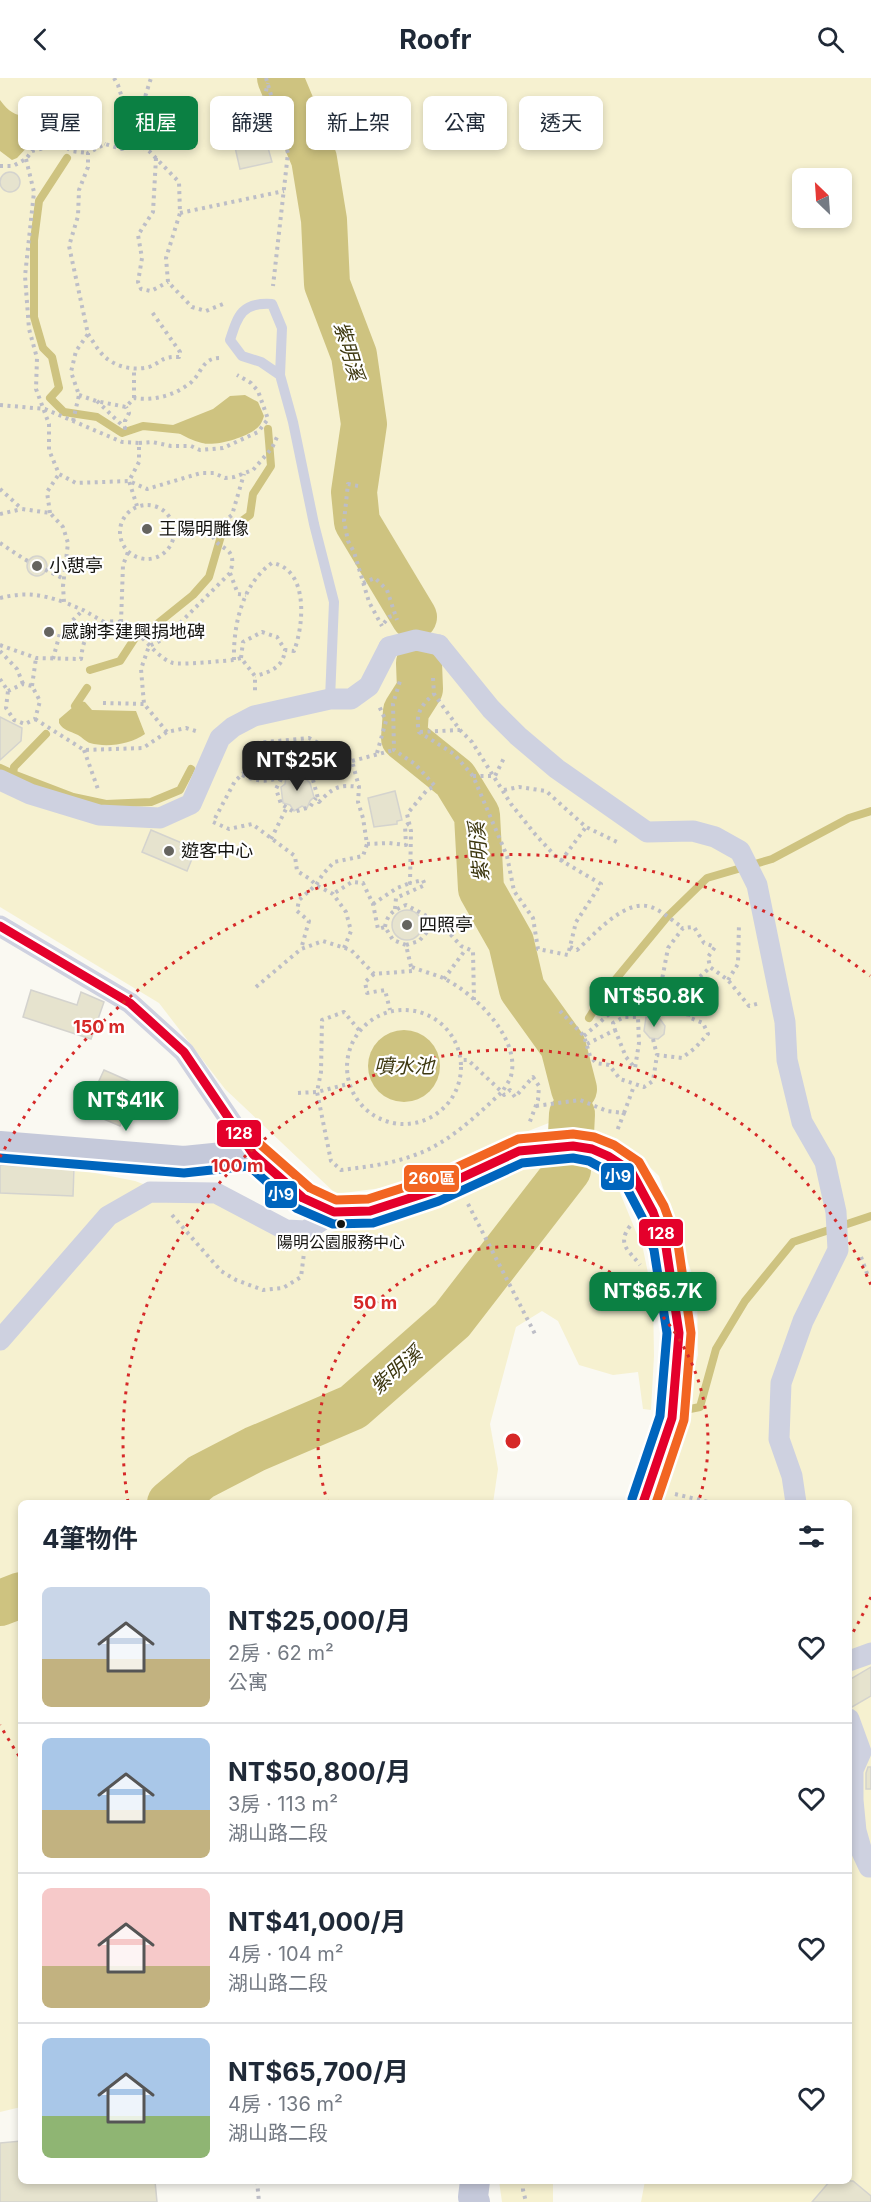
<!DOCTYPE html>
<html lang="zh-TW">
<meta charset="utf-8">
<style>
body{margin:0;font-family:Inter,"Noto Sans TC",sans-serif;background:#f6f6f7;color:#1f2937;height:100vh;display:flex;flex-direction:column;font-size:22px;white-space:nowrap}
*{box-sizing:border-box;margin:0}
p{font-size:20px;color:#747a83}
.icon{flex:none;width:33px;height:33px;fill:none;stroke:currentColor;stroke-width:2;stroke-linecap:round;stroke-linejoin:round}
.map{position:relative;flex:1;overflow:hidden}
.drawer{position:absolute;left:18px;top:1422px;width:834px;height:684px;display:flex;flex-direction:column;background:#fff;border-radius:9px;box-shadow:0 3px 9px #0003}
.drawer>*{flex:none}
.banner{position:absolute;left:18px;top:18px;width:836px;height:54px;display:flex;gap:12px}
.needle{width:39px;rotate:335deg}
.buttons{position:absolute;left:792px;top:90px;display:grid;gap:12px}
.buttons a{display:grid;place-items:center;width:60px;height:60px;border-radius:9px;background:#fff;box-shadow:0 3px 9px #0003;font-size:30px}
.price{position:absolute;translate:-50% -51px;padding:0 14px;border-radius:12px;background:#0b8043;color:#fff;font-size:20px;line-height:39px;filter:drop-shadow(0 2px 3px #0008)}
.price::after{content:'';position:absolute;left:50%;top:36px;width:18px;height:14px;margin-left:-9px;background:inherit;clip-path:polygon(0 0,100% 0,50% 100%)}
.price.on{background:#222;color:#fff}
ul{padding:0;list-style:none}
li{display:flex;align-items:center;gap:18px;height:150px;padding:0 24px}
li+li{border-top:2px solid #e0e1e3}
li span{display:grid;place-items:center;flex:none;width:168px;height:120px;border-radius:9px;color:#555}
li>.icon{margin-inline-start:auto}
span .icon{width:72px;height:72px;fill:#fffc;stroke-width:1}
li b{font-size:26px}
h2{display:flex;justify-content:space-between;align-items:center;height:72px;padding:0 24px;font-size:26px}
.pill{padding:0 21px;border-radius:9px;background:#fff;box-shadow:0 3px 9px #0003;font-size:21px;line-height:54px}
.pill.on{background:#0b8043;color:#fff}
header{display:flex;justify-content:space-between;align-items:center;height:78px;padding:0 24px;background:#fff;font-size:27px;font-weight:700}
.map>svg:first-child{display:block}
.green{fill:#f6f1d0;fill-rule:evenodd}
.water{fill:#cec380}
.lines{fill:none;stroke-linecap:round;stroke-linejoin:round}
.stream{stroke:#cec380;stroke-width:8}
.river{stroke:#cec380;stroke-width:46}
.building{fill:#e6e3ce;stroke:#d4d3ce;stroke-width:1.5}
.path{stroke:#bdbec7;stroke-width:4;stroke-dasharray:3 4.5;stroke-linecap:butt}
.lane{stroke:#ced1e0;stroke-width:10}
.street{stroke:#ced1e0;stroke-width:21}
.secondary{stroke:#c5c9da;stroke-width:30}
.street-bridge{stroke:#ced1e0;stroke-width:21}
.bus-1-casing{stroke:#fff;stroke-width:14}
.bus-2-casing{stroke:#fff;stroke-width:14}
.bus-3-casing{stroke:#fff;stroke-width:14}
.bus-1{stroke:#e4002b;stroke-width:9}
.bus-2{stroke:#0065bd;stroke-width:9}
.bus-3{stroke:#f26522;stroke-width:9}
.ring{fill:none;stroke:#d62828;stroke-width:3;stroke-dasharray:3 6}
.poi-dot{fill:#65645f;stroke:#fff;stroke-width:2}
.bus-dot{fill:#151410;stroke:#fff;stroke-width:2}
.labels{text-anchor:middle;stroke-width:4.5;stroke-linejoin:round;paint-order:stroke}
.bus-label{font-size:16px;fill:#151410;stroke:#fff}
.poi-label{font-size:18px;fill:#151410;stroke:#fff;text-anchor:start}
.water-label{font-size:20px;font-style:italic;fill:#3d370f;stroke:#fff}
.centre{fill:#d62828;stroke:#fff;stroke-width:3}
.ring-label{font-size:18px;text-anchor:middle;font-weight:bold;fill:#d62828;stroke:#fff;stroke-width:4.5;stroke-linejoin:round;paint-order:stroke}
.line-badge{stroke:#fff;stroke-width:2}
.badge-label{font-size:16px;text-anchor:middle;font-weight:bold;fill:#fff}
</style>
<header><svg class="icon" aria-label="back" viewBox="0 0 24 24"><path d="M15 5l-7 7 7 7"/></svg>Roofr<svg class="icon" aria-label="search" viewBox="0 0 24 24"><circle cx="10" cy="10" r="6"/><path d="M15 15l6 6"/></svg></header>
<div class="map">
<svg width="871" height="2124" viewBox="0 0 871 2124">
<rect width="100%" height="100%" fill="#faf9f2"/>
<g class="green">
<path d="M0 0H871V2124H641L645 2103H849V1425H657L698 1277 697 1211 659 1098 628 1068 587 1050 554 1043 518 1057 412 1106 336 1116 225 1011 159 925 0 829ZM802 100H842V140H802Z"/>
<path d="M586 1082 607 1093 616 1105 643 1171 653 1219 654 1278 651 1332 643 1331 638 1294 613 1297 579 1287 558 1243 542 1233 516 1249 490 1346 498 1391 493 1425H21V2029L0 2034V1115L73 1118 75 1091 135 1103 186 1122 215 1123 265 1148 317 1160 335 1153 383 1143 511 1088Z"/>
<path d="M499 2103H553V2124H502Z"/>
</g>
<g class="water">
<path d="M0 22C14 42 26 39 48 34L55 42 61 63 54 65 48 60 31 65 17 80 12 82 0 73Z"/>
<path d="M245 317 258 324 264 338C263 341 262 344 260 347 252 358 216 369 202 365 193 363 184 358 175 353L173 347 213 331 230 318Z"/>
<path d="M80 623 85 624 92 632 136 633 145 656C131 666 107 670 90 665 86 664 82 659 78 657 70 653 64 653 59 645V641Z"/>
<circle cx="404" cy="988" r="36"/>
</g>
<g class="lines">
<g class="stream">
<path d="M67 80 39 123 34 162V239L43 270 52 279 59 310 50 320 64 334 97 339 122 355 143 348 183 352"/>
<path d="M152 550 193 517 209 499 221 458 250 437 253 416 271 388 268 351"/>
<path d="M90 592 120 583 135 560"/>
<path d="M75 628 87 610"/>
<path d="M0 690 13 696 14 689 46 656"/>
<path d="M13 696 73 719 106 726 151 724 180 712 191 691"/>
<path d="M589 940 606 913 667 839 707 800 772 781 849 740 871 733"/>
<path d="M563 968 567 963"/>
<path d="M685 1332 700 1329 716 1271 745 1223 793 1164 871 1138"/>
</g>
<g class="river">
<path d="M280 0 314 81 324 142 327 206 354 277 364 346 354 414 357 444 414 539"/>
<path d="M419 585 420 611 406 633 404 660 455 701 477 737 481 811 511 864 522 911 563 968 574 1011"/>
<path d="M571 1056 572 1036"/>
<path d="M170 1425 201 1399 255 1371 353 1329 452 1242 568 1092"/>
<path d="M0 1525 21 1517"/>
</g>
</g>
<g class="building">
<path d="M265 59 272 84 240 91 234 65Z"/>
<circle cx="10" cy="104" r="10"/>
<circle cx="37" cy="488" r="10"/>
<path d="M0 639 22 650 21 663 0 682Z"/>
<path d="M301 696 310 705 314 719 310 723 307 730 302 728 294 733 290 727 283 725 281 709 285 706 286 699 296 700Z"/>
<path d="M395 713 402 742 397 743V746L374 749 368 720Z"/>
<path d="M151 752 196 771 187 793 142 774Z"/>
<circle cx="407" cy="847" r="15"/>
<path d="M31 912 77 927 81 914 104 924 91 961 23 939Z"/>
<path d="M646 939 660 941 665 948 664 956 658 961 650 960 644 953Z"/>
<path d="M104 992 138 1007 120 1048 85 1033Z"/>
<path d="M0 1087 74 1091 73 1118 0 1115Z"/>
<path d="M871 1589V1618L852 1629H849V1602Z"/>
<path d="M868 1689H871V1711H866V1695Z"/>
<path d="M21 2063V2103H155L157 2124H0V2065Z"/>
<path d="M830 2103H853L871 2118V2124H812Z"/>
</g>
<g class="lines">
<g class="path">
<path d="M266 0 288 75 273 208"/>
<path d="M134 54 151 0"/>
<path d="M255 57 268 5"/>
<path d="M136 65 149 73 179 104 180 135 166 180 168 204 192 229 206 233 223 226 227 227"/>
<path d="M62 66 61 61 78 54 105 66"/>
<path d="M156 80 153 134 138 157 142 180 138 204 141 211 151 213 168 204"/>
<path d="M26 81 34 114 25 198 29 251 37 280 36 311 49 346V372L59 396 76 405 129 403 147 411 201 395H214L225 400 234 399 253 392 272 370 277 359"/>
<path d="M0 88H13L26 81 32 73 62 66 71 73 88 75"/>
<path d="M180 135 284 113"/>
<path d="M88 256C93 263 98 273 105 279 116 289 134 293 149 289 162 284 162 278 179 279L180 274 152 234"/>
<path d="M79 317 96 323 126 329 134 320C153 323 173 318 189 306 202 297 201 279 221 280"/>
<path d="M134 320V291"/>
<path d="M97 323 125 350V343L129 335 126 329"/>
<path d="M0 327 45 331 122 364 139 365V384L129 403 137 428"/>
<path d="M73 343 79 317 71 294 76 273 88 256 69 168 78 138 79 112 88 89V75L105 66 122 71 136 65 118 7 114 0"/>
<path d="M139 365 152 364 171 368H191L200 372 223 370 258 354 268 341 258 313 251 305 237 297"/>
<path d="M358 408 348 406 344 443 348 463 354 474 369 524 382 548"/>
<path d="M0 411 22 431 50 435 63 449 68 465 63 508 64 524 83 532 104 544"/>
<circle cx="147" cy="454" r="27"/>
<path d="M50 435 47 414 59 396"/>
<path d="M0 436 22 431"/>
<path d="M0 465 24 481 64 501"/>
<path d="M230 495 238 516 246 517"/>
<path d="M363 505 375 500 387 512 397 542"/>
<path d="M0 520C25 514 39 516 64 524"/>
<path d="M121 544 123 487 128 474"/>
<path d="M384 545 389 539 395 537"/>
<path d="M0 567 36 580 81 581C83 564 85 556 100 547 131 530 148 577 173 585 181 587 222 583 234 582L241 580 255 598V614"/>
<path d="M0 573 17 591 23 606"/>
<path d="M241 580 243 564 262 554 277 559 285 572"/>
<path d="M53 581 60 555 83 532"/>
<path d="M234 582C233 548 242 506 272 485 309 491 304 547 294 573L285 572C283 590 270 594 255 598"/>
<path d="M433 600 434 616 460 652 472 664 511 726 535 756 557 780 601 806 576 844 568 877 538 871 533 840 514 813 507 778 473 698 454 676 419 654C415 636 421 627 434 616"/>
<path d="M0 601 8 613 6 630 14 642 25 646 35 641 40 623 32 608 23 606 8 613"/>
<path d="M32 608 36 580"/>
<path d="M103 625 144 626"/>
<path d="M35 641 84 672 143 670 167 654 186 650 199 654"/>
<path d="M167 654 144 626 141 591 149 568 164 561 230 495C240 465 214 474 212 454L232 437 244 396"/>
<path d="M420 654 460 652"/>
<path d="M270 663 272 674 257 683 235 703 213 744 229 751 252 746 295 778 297 793 310 801 316 807 333 816 346 834 351 853 344 870"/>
<path d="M256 665 309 660 352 683 359 709 358 724 363 740 367 766 363 778 334 784 323 796 316 807 299 822 297 833 309 843 301 871"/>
<path d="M84 672 99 714"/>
<path d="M377 675 386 643 379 628"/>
<path d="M352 683 394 672"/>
<path d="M242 697C269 709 275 699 300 694L313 702 319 724C333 710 338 706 359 709"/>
<path d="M473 698H495L505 678"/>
<path d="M281 701 276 711 281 726 294 734 310 729 316 720"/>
<path d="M504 712 519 709 546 713 586 749 617 764"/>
<path d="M271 761 287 729"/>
<path d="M367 766 389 765 406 767 405 748 408 746"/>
<path d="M561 783 586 749"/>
<path d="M373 826 397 810 410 805"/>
<path d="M395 831 396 820 425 807 423 802 410 805 411 753 407 736 427 712 435 708 415 686 394 672 393 626 400 603"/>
<path d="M385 849C387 836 394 832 406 827L425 837 427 846 444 849 461 868 473 873 474 922"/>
<path d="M406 867 419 863 427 854V846"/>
<path d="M570 869 577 872C595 856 625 820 651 829 662 833 673 843 683 850"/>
<path d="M412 889C422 893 433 896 443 900 474 915 521 960 511 998 509 1004 505 1009 502 1014L504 1017 510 1012 515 1019 533 999 539 1008 538 1022 529 1046"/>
<path d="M374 896 365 904 367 915 385 912 390 932"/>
<path d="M444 901 466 871"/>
<path d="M728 902 738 886 739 846"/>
<path d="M661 907 668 870 683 850 694 849 704 865 715 869 708 879 710 889"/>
<path d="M256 909 301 871 323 863 351 872 374 896 412 893 406 867 393 862 385 849 378 851 373 826 363 805 352 804 333 816"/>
<circle cx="404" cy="989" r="57"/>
<path d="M560 933 584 958 590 978 596 985 609 987 620 1001 644 1009 653 1003 657 977 682 980 695 970 708 956 703 945 688 939 692 905"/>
<path d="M359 952 344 934 322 942 321 994 317 1014 331 1083 341 1092C366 1089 391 1086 415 1077 449 1065 476 1038 502 1014L468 982H461"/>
<path d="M584 958 608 937 629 923 636 905C646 903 650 905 659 907 681 910 696 905 710 889L728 902 749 928 760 925"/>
<path d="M653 961 657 977"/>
<path d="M587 966 615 952 613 945 624 939H638L639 965 635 990 626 979 615 952"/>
<path d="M298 1015 317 1014 348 1006"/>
<path d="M536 1028 580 1022 607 1033 624 1035 617 1053"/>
<path d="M624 1035 634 1008"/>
<path d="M468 1126 535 1256"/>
<path d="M172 1137 221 1193 236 1202 263 1212 283 1210 301 1199 304 1175"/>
<path d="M630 1148C616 1167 630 1173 640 1187"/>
<path d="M861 1179 868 1198"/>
<path d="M642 1199C637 1208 638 1221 647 1227"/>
<path d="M675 1416 713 1425"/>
<path d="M257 2103 259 2124"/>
<path d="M523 2103V2112L526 2124"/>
</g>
<path class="lane" d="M280 297 261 284 242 278 230 262C238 237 242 224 272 226L282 250 280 297 293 344 314 446 334 524 330 621"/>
<g class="street">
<path d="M439 567 491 631 518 658 557 691 647 754 693 753 715 759 740 773 757 807 785 944 787 982 802 1044 825 1084 836 1134 838 1172 803 1243 781 1305 779 1361 792 1398 796 1425"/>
<path d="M0 702 30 716 99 737 160 740 191 726 220 660 233 649 254 638 330 621H351L369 608 389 569"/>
<path d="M0 848 130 925 184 974 253 1076"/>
<path d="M0 1262 108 1138 150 1114 216 1115 286 1152 306 1153 334 1134"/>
<path d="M849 1583 871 1575"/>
<path d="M849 1641 861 1674 853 1692V1722L856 1753 862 1774 869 1789H871"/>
</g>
<g class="secondary">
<path d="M0 1068 184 1083 253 1076 303 1120 334 1134 370 1133 435 1112 519 1073 573 1068 592 1071 608 1078 631 1093 653 1134 666 1169 679 1255 672 1340 643 1425"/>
<path d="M475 2124 473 2119 475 2103"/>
</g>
<path class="street-bridge" d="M389 569 416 562 439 567"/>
<g class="bus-1-casing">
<path id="bus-1" d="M0 848 130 925 184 974 253 1076 303 1120 334 1134 370 1133 435 1112 519 1073 573 1068 592 1071 608 1078 631 1093 653 1134 666 1169 679 1255 672 1340 643 1425"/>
</g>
<g class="bus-2-casing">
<path id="bus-2" d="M0 1080 184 1095 249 1088 296 1130 333 1146 373 1145 439 1123 522 1085 573 1080 589 1083 622 1101 642 1139 654 1172 667 1255 660 1338 632 1421"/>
</g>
<g class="bus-3-casing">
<path id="bus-3" d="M261 1067 310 1110 336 1122 368 1121 431 1101 518 1061 573 1056 594 1059 614 1067 639 1084 664 1128 678 1166 691 1255 684 1342 656 1425"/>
</g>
<use href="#bus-1" class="bus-1"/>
<use href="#bus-2" class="bus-2"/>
<use href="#bus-3" class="bus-3"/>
</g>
<g class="ring">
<path d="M328 1425A195 195 0 1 1 698 1425"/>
<path d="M871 1519A390 390 0 0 1 849 1561M128 1424A390 390 0 0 1 871 1207"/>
<path d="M19 1678A586 586 0 0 1 0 1647M0 1079A586 586 0 0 1 870 898"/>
</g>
<g class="poi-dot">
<circle cx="147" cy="451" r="6"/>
<circle cx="37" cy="488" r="6"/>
<circle cx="49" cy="554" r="6"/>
<circle cx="169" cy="773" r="6"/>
<circle cx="407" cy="847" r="6"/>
</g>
<circle class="bus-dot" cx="341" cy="1146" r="5"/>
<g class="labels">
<g class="bus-label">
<text x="341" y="1170">陽明公園服務中心</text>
</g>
<g class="poi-label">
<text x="159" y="457">王陽明雕像</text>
<text x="49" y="494">小憇亭</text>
<text x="61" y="560">感謝李建興捐地碑</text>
<text x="181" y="779">遊客中心</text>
<text x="419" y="853">四照亭</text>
</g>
<g class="water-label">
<text transform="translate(349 273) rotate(74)" y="7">紫明溪</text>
<text transform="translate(479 774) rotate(-95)" y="7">紫明溪</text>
<text x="404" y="995">噴水池</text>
<text transform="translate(396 1292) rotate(-41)" y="7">紫明溪</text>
</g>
</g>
<circle cx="513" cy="1363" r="9" class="centre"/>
<g class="ring-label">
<text x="99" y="955">150 m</text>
<text x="237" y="1094">100 m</text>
<text x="375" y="1231">50 m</text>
</g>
<g class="line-badge">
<rect x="216" y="1041" width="46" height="29" rx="6" fill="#e4002b"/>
<rect x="600" y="1084" width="35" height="29" rx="6" fill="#0065bd"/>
<rect x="403" y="1086" width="57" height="29" rx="6" fill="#f26522"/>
<rect x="264" y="1102" width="34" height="29" rx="6" fill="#0065bd"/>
<rect x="638" y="1140" width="46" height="29" rx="6" fill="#e4002b"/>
</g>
<g class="badge-label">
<text x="239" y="1061">128</text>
<text x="618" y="1104">小9</text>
<text x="432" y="1106">260區</text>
<text x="281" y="1122">小9</text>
<text x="661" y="1161">128</text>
</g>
</svg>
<div class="buttons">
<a><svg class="needle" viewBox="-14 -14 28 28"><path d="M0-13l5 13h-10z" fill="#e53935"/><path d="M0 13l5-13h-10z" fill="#747a83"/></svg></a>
</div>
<b class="price on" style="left:297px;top:714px">NT$25K</b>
<b class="price" style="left:654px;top:950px">NT$50.8K</b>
<b class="price" style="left:126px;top:1054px">NT$41K</b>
<b class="price" style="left:653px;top:1245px">NT$65.7K</b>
<div class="banner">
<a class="pill">買屋</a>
<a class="pill on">租屋</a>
<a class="pill">篩選</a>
<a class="pill">新上架</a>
<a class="pill">公寓</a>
<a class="pill">透天</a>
</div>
<section class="drawer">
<h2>4筆物件<svg class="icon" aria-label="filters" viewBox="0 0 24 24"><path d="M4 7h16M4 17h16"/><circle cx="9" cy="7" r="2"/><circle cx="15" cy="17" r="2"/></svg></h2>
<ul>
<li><span style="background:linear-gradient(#c9d6e8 60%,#c2b280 0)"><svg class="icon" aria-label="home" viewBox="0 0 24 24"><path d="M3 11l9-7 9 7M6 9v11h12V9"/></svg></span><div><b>NT$25,000/月</b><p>2房 · 62 m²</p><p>公寓</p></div><svg class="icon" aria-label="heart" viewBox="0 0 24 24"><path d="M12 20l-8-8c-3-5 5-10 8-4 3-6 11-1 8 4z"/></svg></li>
<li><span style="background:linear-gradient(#a9c7e8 60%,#c2b280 0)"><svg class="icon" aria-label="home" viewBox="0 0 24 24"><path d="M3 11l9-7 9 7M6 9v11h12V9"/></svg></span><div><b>NT$50,800/月</b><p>3房 · 113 m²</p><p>湖山路二段</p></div><svg class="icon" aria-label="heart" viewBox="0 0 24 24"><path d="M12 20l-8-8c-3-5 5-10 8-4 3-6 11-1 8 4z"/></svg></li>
<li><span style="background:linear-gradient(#f6c9c9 65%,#c2b280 0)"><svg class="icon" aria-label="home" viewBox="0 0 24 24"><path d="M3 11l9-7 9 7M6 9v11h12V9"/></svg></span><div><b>NT$41,000/月</b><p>4房 · 104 m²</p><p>湖山路二段</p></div><svg class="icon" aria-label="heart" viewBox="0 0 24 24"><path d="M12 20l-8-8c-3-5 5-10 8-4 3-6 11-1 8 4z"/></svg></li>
<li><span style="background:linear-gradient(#a9c7e8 65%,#8fb573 0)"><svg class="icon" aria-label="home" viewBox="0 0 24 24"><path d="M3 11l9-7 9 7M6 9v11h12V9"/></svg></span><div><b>NT$65,700/月</b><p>4房 · 136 m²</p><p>湖山路二段</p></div><svg class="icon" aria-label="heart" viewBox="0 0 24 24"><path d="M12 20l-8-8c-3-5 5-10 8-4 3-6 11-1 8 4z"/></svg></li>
</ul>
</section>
</div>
